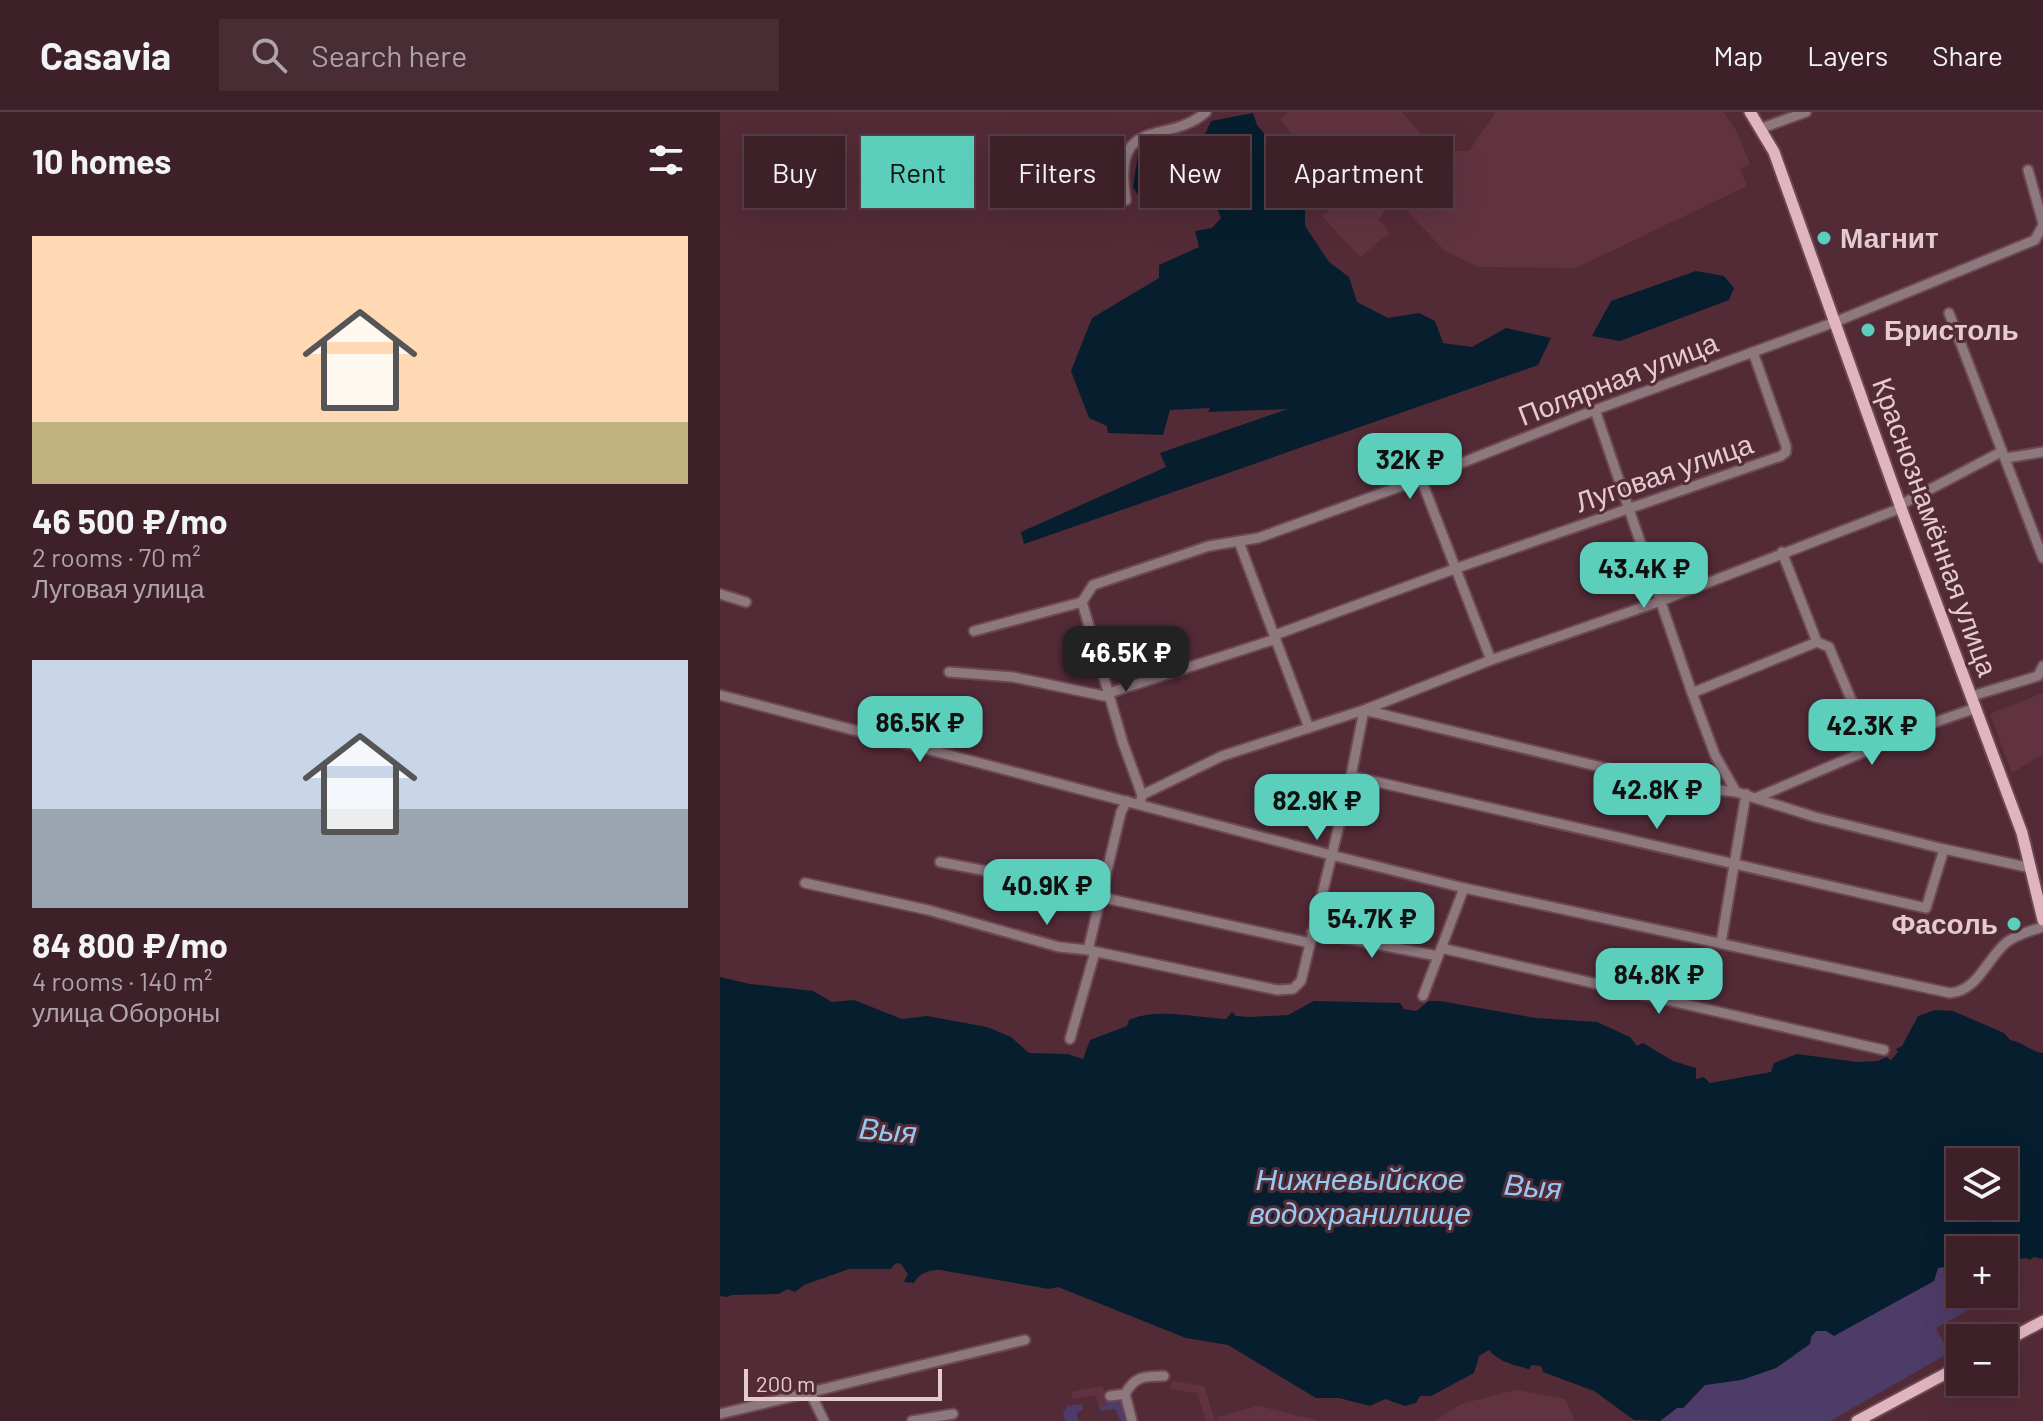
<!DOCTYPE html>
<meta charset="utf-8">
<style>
body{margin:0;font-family:Barlow,sans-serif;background:#492d35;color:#f1f3f6;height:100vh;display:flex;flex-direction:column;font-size:30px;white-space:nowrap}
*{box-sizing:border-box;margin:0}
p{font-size:26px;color:#ada3a8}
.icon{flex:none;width:44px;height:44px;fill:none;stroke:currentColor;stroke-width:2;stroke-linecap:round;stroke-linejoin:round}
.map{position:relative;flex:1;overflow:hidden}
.details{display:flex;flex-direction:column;background:#3e2029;width:720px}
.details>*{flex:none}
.hud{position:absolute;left:24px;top:24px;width:760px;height:72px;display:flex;gap:16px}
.tools{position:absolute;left:1226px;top:1036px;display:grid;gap:16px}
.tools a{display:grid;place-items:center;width:72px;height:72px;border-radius:0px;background:#3e2029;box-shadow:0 8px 32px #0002,0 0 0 2px #573e46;font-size:40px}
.scale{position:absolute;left:24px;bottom:20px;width:198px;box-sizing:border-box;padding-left:8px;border:4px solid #e5cbd1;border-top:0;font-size:22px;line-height:28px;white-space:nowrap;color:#e5cbd1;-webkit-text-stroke:6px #532b37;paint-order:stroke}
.price{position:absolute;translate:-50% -68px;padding:0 18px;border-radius:16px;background:#5bcebc;color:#111;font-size:26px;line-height:52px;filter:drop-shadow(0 2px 4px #0008)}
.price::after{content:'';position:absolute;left:50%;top:48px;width:24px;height:18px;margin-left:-12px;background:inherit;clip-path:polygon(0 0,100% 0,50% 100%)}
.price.current{background:#222;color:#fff}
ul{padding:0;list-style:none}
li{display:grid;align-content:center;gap:16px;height:424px;padding:0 32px}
li span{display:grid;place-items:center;height:248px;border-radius:0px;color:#555}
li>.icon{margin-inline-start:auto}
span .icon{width:144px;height:144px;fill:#fffc;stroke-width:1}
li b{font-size:34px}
h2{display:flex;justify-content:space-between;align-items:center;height:96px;padding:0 32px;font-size:34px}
.pill{padding:0 28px;border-radius:0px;background:#3e2029;box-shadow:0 8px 32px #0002,0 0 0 2px #573e46;font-size:28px;line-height:72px}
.pill.current{background:#5bcebc;color:#111}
header{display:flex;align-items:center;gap:48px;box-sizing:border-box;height:112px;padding:0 40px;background:#3e2029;border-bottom:2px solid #573e46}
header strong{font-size:38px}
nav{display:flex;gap:44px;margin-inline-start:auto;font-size:28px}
.search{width:560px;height:72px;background:#492d35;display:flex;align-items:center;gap:20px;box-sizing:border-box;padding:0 28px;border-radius:0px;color:#ada3a8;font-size:30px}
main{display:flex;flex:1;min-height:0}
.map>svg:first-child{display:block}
.built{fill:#613341}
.green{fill:#4e3c68}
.water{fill:#071e2e;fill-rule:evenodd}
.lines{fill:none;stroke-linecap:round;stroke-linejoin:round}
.minor-casing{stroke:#6d4853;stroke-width:13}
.major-casing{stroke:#6d4853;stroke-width:15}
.minor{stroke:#8d787d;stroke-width:9}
.major{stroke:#e0b5c0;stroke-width:11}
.poi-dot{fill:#5bcebc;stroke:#532b37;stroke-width:3}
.labels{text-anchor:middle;stroke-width:6;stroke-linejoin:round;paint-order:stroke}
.poi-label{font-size:28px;font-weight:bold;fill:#e5cbd1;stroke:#532b37;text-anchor:start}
.street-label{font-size:28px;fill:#e5cbd1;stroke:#532b37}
.water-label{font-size:30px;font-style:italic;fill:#93caf3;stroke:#532b37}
</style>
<header>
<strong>Casavia</strong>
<div class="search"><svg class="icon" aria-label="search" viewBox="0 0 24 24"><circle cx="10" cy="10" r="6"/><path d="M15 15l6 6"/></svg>Search here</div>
<nav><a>Map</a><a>Layers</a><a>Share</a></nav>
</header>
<main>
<section class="details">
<h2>10 homes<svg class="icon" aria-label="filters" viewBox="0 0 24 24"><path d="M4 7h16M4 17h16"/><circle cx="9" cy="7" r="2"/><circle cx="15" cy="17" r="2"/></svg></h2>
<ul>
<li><span style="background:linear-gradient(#ffd9b3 75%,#c2b280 0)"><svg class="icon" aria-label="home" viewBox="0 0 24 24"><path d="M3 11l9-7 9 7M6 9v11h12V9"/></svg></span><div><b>46 500 ₽/mo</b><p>2 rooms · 70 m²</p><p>Луговая улица</p></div></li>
<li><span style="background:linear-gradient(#c9d6e8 60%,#9aa5b1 0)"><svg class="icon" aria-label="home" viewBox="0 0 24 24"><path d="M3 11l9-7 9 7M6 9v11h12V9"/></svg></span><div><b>84 800 ₽/mo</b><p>4 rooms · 140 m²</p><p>улица Обороны</p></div></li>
</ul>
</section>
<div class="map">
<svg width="1323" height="1309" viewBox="0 0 1323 1309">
<rect width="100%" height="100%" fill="#532b37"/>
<g class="built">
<path d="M570 0H682L708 31 694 59 659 107 669 121 640 145 602 104 608 100 585 73 593 68 575 48 581 42 565 26 572 23 560 7Z"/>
<path d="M776 0H1003L1016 18 1030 52 1020 57 1027 74 856 156 758 155 725 139 679 91 692 65 717 39H749Z"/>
<path d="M1323 581V642L1292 661 1270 602Z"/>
<path d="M452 1269 484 1274 495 1309H486L477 1281 450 1277Z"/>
<path d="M383 1274 386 1293 378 1294 376 1283 353 1287 351 1280Z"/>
<path d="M796 1278 845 1287 855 1309H714L741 1292Z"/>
<path d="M537 1294H539L600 1309H498L497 1305Z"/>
</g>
<g class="green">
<path d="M1224 1154 1235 1159 1240 1157V1182H1260L1263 1190 1216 1216 1229 1241 1110 1309H940L957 1296H964L985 1273 1021 1268 1056 1256 1074 1244 1096 1219C1116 1219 1147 1209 1161 1196L1213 1169 1218 1156Z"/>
<path d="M400 1284 405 1308V1309H401L395 1297 380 1299 379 1294 386 1293 385 1287Z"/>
<path d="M362 1292 363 1298 357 1300 358 1309H345L343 1301 347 1294Z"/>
</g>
<g class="water">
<path d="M533 1 537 13 556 36 565 69 585 84V114L609 150 629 165 637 190 668 206 699 201 715 209 723 231 752 235 786 216 831 226 818 253 304 432 301 420 446 355 440 341 568 297 488 300 490 296 450 298 443 323 388 321 387 314 369 306 351 259 372 206 439 166V153L479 135 475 119 492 116 501 106 497 96 498 88 492 79 475 90 452 85 439 78 418 83 413 75 419 36 448 23 477 40 491 9Z"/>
<path d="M976 159 1004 164 1014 176 1009 188 900 229 872 224 891 189Z"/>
<path d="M0 865 30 872 93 879 112 890 134 888 182 907 207 904 267 915 291 925 309 941 348 942 363 947 370 928 407 914 409 908C436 895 479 906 506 907L512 900 516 904 530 905 568 903 594 889 680 891 684 897 696 899 709 889H720L816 906 877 910 910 925 917 934 923 931 953 949 976 956V967L984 965 990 971 1051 960 1054 951 1077 942 1137 950 1158 949 1166 945 1171 948 1178 940 1176 937 1182 934 1198 904 1215 898 1233 899 1284 921 1290 928C1303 930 1312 940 1323 941V1147L1314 1145 1310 1148 1306 1146 1284 1149V1138H1240V1157C1232 1159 1227 1153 1218 1156L1214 1169 1114 1224 1106 1219H1096L1091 1225 1090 1232 1056 1256 1021 1268 985 1273 963 1296H957L940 1309 914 1308 874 1279 823 1260 821 1254 812 1253 809 1257C794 1253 779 1250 769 1238L759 1244 754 1261 711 1284H700L696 1291 685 1294 665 1287 650 1294 619 1286H596L508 1233 466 1226 338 1175 329 1177 220 1158C209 1158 199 1161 194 1171L184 1170 188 1162 181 1152 176 1151 170 1157H129L84 1173 75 1180 67 1177 59 1182 12 1183 7 1185 0 1184ZM1284 1050V1094H1240V1050Z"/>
</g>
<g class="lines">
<g class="minor-casing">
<g id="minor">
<path d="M1042 16 1086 0"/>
<path d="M1308 58 1323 111"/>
<path d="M406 88C392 0 446 35 486 0"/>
<path d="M1229 201 1323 446"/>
<path d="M875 298 972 581 995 643 1016 680"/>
<path d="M1286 346 1323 340"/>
<path d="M701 367 771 548"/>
<path d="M1180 393 1281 340"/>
<path d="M519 430 589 616"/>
<path d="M1062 440 1097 530 1109 535 1152 637"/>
<path d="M0 482 26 490"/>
<path d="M362 490 403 631 422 683"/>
<path d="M254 519 362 490 373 473 489 434 538 426 701 367 875 298 1115 210 1315 128 1323 113"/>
<path d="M555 523 737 456 1061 344 1066 340V334L1033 240"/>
<path d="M229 560 293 565 389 585"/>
<path d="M389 581 556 527"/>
<path d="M972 581 1097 530"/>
<path d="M0 583 611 743 744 776 1230 881C1258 879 1267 846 1287 830 1298 822 1310 819 1323 815"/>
<path d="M1252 584 1318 564 1323 554"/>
<path d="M631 664 1206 796 1224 737"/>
<path d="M1038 685 1207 613 1256 596"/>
<path d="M420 692 422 683 502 644 644 598 771 548 938 490 1181 396"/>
<path d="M220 750 381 781"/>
<path d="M85 771 208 798 339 835 368 838 557 878 573 877 581 869 631 664 644 598 956 673 1016 680 1095 705 1224 737 1311 756"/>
<path d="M380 785 590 831"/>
<path d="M592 820 718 844"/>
<path d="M1001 831 1026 682"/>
<path d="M721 836 1164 938"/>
<path d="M368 838 401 700 407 689"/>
<path d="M703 884 744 776"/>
<path d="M350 927 375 840"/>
<path d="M90 1280 104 1309"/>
<path d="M405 1282 412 1309"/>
<path d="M390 1284 405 1282C415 1264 424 1264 444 1264"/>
<path d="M0 1302 305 1228"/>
<path d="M192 1309 233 1302"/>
</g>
</g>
<g class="major-casing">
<g id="major">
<path d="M1030 0 1054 40 1181 396 1302 721 1323 808"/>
<path d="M1284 1230 1323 1209"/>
<path d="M1137 1309 1240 1254"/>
</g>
</g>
<use href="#minor" class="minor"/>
<use href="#major" class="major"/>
</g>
<g class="poi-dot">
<circle cx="1104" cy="126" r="8"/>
<circle cx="1148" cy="218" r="8"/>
<circle cx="1294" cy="812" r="8"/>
</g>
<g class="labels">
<g class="poi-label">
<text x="1120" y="136">Магнит</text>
<text x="1164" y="228">Бристоль</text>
<text x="1278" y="822" text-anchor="end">Фасоль</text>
</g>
<g class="street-label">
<text transform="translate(898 267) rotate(-21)" y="10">Полярная улица</text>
<text transform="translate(944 361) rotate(-19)" y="10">Луговая улица</text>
<text transform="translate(1215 415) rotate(70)" y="10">Краснознамённая улица</text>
</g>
<g class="water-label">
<text transform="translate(168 1019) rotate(5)" y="10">Выя</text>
<text x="640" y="1078">Нижневыйское<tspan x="640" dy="34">водохранилище</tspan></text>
<text transform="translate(813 1075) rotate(5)" y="10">Выя</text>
</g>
</g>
</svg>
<div class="tools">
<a><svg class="icon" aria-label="layers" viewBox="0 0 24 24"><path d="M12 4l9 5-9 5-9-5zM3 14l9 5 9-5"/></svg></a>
<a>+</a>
<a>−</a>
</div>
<div class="scale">200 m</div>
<b class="price" style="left:690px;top:389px">32K ₽</b>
<b class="price" style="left:924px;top:498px">43.4K ₽</b>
<b class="price current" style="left:406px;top:582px">46.5K ₽</b>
<b class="price" style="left:200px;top:652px">86.5K ₽</b>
<b class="price" style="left:1152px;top:655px">42.3K ₽</b>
<b class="price" style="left:937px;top:719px">42.8K ₽</b>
<b class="price" style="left:597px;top:730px">82.9K ₽</b>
<b class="price" style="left:327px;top:815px">40.9K ₽</b>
<b class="price" style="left:652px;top:848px">54.7K ₽</b>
<b class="price" style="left:939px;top:904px">84.8K ₽</b>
<div class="hud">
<a class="pill">Buy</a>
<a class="pill current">Rent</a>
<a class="pill">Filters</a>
<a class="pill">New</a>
<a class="pill">Apartment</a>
</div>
</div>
</main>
